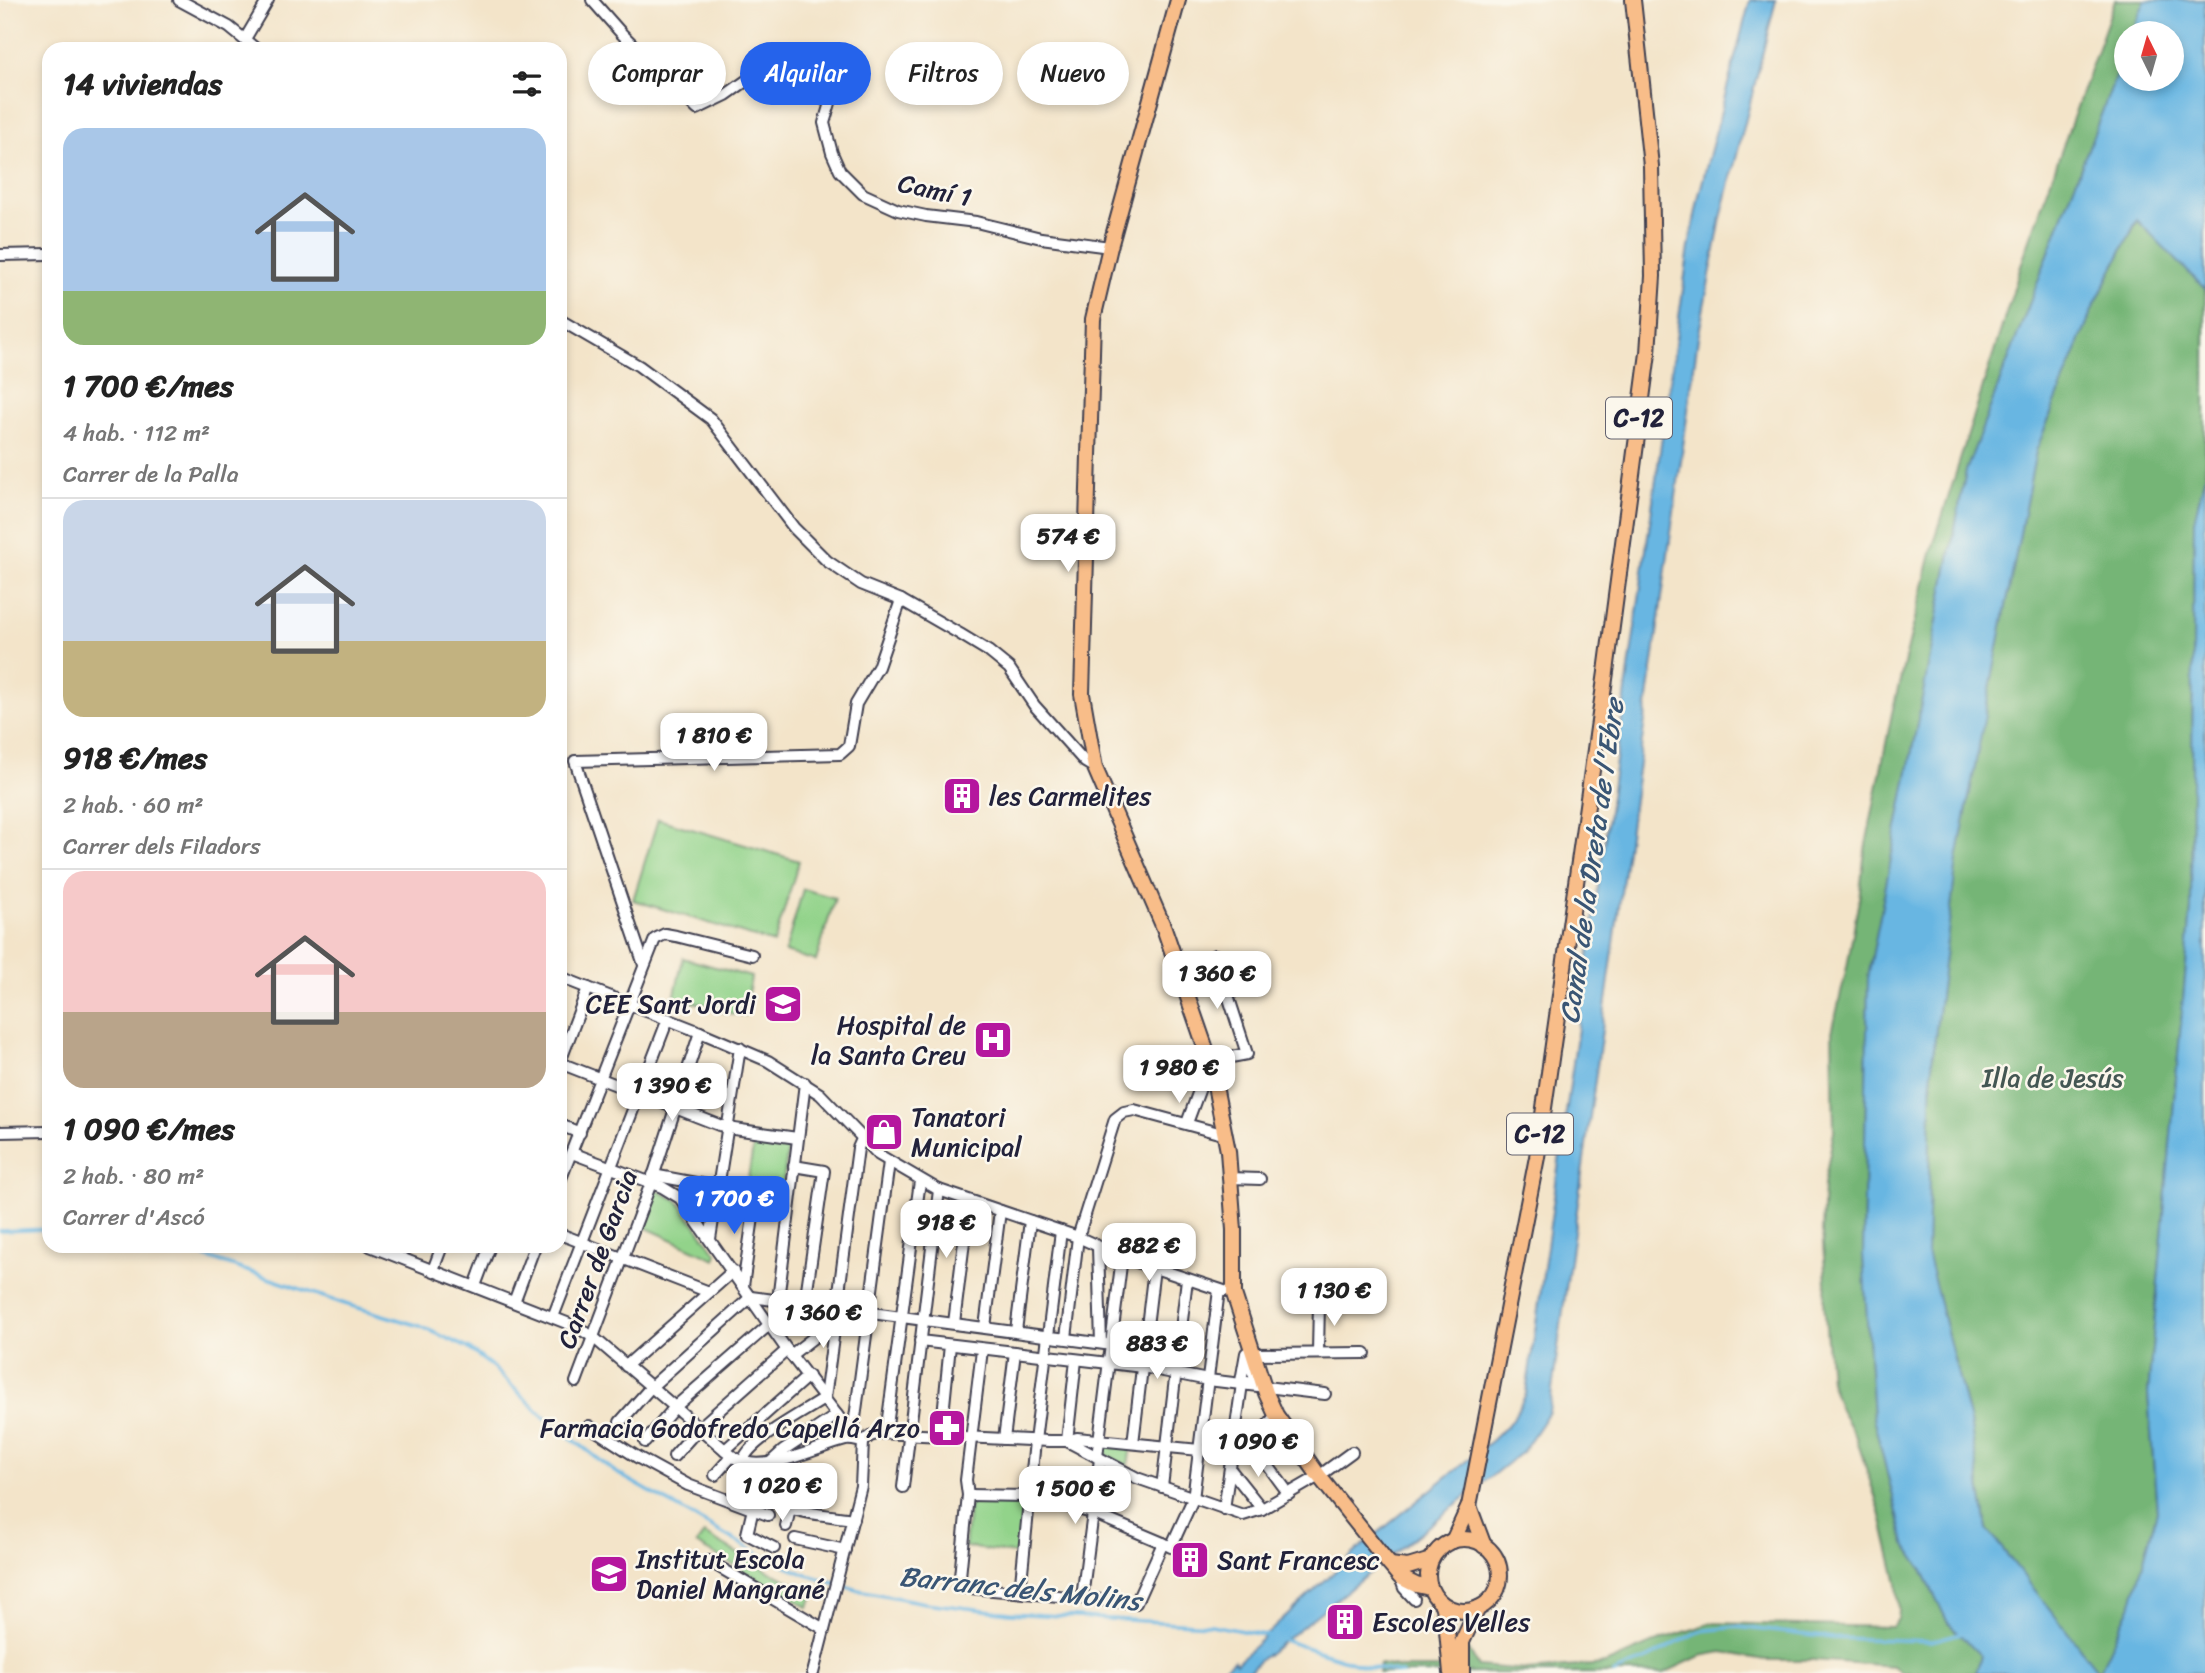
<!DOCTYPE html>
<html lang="es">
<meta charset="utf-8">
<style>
body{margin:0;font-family:Sriracha,sans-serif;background:#f6f6f6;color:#222;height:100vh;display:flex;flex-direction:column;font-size:26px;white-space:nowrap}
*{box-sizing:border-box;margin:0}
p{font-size:23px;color:#767676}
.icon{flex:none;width:38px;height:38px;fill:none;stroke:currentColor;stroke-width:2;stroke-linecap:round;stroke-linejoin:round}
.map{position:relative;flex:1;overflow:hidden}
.drawer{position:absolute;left:42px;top:42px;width:525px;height:1211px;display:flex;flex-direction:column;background:#fff;border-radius:21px;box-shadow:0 4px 10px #0003}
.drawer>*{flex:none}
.guide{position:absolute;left:588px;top:42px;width:665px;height:63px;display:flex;gap:14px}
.needle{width:46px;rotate:355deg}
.tools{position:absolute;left:2114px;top:21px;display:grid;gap:14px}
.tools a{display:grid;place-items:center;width:70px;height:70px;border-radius:50%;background:#fff;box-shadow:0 4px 10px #0003;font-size:35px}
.price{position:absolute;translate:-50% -60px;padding:0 16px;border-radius:14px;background:#fff;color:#222;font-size:23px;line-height:46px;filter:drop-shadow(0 2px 4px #0008)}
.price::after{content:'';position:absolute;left:50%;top:42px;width:21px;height:16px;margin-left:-10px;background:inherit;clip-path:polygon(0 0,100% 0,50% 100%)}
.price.on{background:#2563eb;color:#fff}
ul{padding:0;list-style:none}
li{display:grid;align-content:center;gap:14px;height:371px;padding:0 21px}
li+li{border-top:2px solid #e0e0e0}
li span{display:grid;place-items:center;height:217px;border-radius:21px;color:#555}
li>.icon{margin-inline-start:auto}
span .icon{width:126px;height:126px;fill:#fffc;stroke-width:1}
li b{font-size:30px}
h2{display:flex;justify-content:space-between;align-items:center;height:84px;padding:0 21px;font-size:30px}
.chip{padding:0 24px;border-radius:32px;background:#fff;box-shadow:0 4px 10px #0003;font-size:24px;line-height:63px}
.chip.on{background:#2563eb;color:#fff}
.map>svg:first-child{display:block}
.green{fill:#92d38a;stroke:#5a7a62;stroke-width:2}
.forest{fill:#75b576;stroke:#4c6c58;stroke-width:2}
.water{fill:#68b6e2;stroke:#456c8e;stroke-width:2}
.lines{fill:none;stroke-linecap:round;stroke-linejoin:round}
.stream{stroke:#68b6e2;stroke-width:3.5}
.minor-casing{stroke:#413f50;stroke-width:14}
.major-casing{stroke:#413f50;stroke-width:18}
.minor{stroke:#fff;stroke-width:10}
.major{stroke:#f8bd89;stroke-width:14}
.labels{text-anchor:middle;stroke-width:5;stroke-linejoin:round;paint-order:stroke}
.shield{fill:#fbf7ec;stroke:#636270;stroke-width:2}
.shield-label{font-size:24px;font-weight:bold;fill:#22223b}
.street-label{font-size:26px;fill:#22223b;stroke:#fbf7ec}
.poi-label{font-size:26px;fill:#22223b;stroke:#fbf7ec;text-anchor:start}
.park-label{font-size:26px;fill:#445753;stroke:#fbf7ec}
.water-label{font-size:28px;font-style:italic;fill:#3a5675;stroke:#fbf7ec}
</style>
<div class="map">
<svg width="2205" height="1673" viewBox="0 0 2205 1673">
<rect width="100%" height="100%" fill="#fbf7ec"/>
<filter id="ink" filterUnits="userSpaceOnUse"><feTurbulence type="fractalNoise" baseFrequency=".0143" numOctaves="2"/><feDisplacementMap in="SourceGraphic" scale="14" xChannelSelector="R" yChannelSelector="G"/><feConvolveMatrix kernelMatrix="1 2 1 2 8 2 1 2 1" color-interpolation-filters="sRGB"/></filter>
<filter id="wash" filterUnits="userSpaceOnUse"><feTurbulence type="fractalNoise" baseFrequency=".00686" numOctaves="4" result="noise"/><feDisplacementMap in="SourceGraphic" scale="28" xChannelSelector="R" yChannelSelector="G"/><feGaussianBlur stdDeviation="1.57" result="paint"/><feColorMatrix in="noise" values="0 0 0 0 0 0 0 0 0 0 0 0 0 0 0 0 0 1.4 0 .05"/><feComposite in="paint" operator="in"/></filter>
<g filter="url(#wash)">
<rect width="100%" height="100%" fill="#f3e4c9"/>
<g class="green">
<path d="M658 819 799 861 774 943 633 900Z"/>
<path d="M803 889 835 898 816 961 785 952Z"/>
<path d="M683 958 751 977 745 1016 713 1010V1006L674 999Z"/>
<path d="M755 1136 789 1141 782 1189 747 1184Z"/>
<path d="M654 1189 677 1200 717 1254 715 1259 640 1225Z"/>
<path d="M1080 1442 1131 1446 1128 1466Z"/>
<path d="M977 1500 1018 1503 1023 1509 1018 1554 965 1547 969 1506Z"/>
<path d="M704 1534 774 1574 815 1593 808 1607 696 1544Z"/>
</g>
<g class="forest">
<path d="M2115 0H2145L2132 33H2126V49L1966 471 1868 978 1863 1255 1873 1417 1905 1544 1923 1571 1948 1623 1981 1656 1976 1673H1902L1893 1666 1813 1660H1765L1722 1652 1700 1656 1664 1673H1378L1380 1664 1402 1668H1438L1469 1650 1478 1666 1527 1670 1605 1664 1663 1639 1712 1623 1892 1627 1898 1619 1899 1610 1897 1584 1880 1512 1856 1437 1840 1410 1830 1381 1824 1301 1826 1283 1822 1232 1824 1184 1834 1131 1832 1032 1847 967 1859 899 1865 850 1892 713 1932 549 2025 253Z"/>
<path d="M2138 219 2205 289V475L2194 521 2191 909 2148 1394 2157 1511 2133 1600 2099 1673 1987 1529 1970 1422 1927 1253 1932 1062 1957 859 2036 451 2093 308Z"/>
</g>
<g class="water">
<path d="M1750 0H1776L1721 218 1698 338 1549 1412 1523 1451 1259 1661 1248 1673H1217L1234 1660 1236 1663 1362 1546 1492 1440 1513 1419 1526 1394 1689 247 1699 195Z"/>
<path d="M2145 0H2205V289L2137 220 2093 308 2036 451 1957 859 1932 1062 1927 1253 1970 1422 1987 1529 2099 1672 2133 1600 2157 1511 2148 1394 2191 909 2194 521 2205 475V1673H1976L1981 1656 1948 1623 1923 1571 1905 1544 1873 1417 1863 1255 1868 978 1966 471 2126 49V79H2172V33H2132Z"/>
</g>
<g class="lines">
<g class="stream">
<path d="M0 1231 49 1229"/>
<path d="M173 1246 345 1304 420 1326 468 1348 490 1365 543 1416 615 1472 759 1554 804 1574 858 1590 925 1603 1010 1613 1211 1625 1269 1636"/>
<path d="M1283 1640 1368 1667 1402 1673"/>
<path d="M1614 1673 1649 1658 1699 1631 1737 1627 1833 1638 1931 1641 1961 1633"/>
</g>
</g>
</g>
<g filter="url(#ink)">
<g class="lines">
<g class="minor-casing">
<g id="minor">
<path d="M179 0 229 27 256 49"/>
<path d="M592 0 622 34 697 109 726 95 760 71 781 86 807 90 830 103 824 123 832 153 840 171 863 194 898 210 926 216 976 222 1041 238 1110 247"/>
<path d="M245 39 268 0"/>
<path d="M0 255 49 254"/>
<path d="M560 320 639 366 711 419 794 528 827 561 861 584 901 600 960 634 988 651 1009 668 1034 705 1085 762 1095 768"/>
<path d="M644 965 575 761 840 754 849 746 856 704 878 667 901 600"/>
<path d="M560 977 700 1032 768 1061 820 1094 879 1155 939 1190 1078 1237 1122 1257 1224 1291"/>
<path d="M560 1062 588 988"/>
<path d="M560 1063 719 1125 734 1129 797 1138"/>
<path d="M1187 1123 1210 1061 1247 1054 1215 955"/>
<path d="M560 1125 580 1133"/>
<path d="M0 1132 49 1131"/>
<path d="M572 1153 662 1187 680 1198 787 1350 844 1424 863 1442"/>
<path d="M794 1166 824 1171 805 1303"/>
<path d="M653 1175 717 1187"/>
<path d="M1230 1178 1260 1179"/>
<path d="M560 1181 655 939 665 934 676 936 752 955"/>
<path d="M717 1184 790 1195"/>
<path d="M560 1234 709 1292"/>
<path d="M710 1239 740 1048"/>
<path d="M370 1246 577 1327 593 1337 732 1456C760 1478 816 1447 846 1440 851 1439 857 1441 863 1442L870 1436 880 1433 1049 1441H1067L1077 1438 1240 1454 1252 1444 1276 1415"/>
<path d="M1098 1247 1101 1343"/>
<path d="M433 1270 442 1246"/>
<path d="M475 1286 490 1246"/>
<path d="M743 1286 757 1190"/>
<path d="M778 1300 805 1083"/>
<path d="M514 1302 535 1246"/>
<path d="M553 1317 668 1019"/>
<path d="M954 1323 969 1201"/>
<path d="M985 1327 1000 1211"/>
<path d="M1016 1331 1030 1221"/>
<path d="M1066 1338 1078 1237 1115 1119 1124 1112 1134 1110 1226 1135"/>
<path d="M920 1341 1143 1367 1208 1380 1325 1394"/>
<path d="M982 1350 966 1480 968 1495 959 1587 1136 1603 1163 1543 1171 1547 1193 1499 1219 1290"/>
<path d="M1318 1352 1319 1303"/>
<path d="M1246 1353 1257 1384 1241 1381Z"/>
<path d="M1252 1354 1365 1353"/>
<path d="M791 1355 835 1321"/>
<path d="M626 1366 733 1271"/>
<path d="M576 1382 651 1183 700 1032"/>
<path d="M620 1422 651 1387 751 1297 1112 1345"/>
<path d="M589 1426 637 1457 688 1485 768 1515"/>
<path d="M853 1433 889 1162"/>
<path d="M886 1433 920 1181"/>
<path d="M941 1435 950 1345"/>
<path d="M1004 1439 1015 1352"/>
<path d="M1067 1441 1137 1478 1243 1515 1262 1509 1319 1476 1352 1452"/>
<path d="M1067 1441 1076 1360"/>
<path d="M645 1442 675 1407 770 1324"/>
<path d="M1133 1443 1154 1268"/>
<path d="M1252 1444 1289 1494"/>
<path d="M725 1450 808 1376"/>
<path d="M674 1456 699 1428 787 1350"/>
<path d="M1097 1457 1122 1257"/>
<path d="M772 1461 783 1451 837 1415"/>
<path d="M743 1462C746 1441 807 1411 825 1398L858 1148 862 1139"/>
<path d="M1230 1469 1262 1509"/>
<path d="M745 1472C766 1513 813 1513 853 1519"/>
<path d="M715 1475 732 1456"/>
<path d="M903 1487 939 1190"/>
<path d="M1162 1487 1187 1279"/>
<path d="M968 1495 1031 1496 1092 1513 1163 1543"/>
<path d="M753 1509 747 1534 774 1548"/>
<path d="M1224 1509 1242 1384"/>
<path d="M786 1526 790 1509"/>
<path d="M795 1539 845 1550"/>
<path d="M709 1561 824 1629"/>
<path d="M1400 1577 1404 1588 1414 1599"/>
<path d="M1020 1592 1035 1441 1061 1231"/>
<path d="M1082 1598 1100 1459"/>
<path d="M813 1673 861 1486 863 1442"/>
</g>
</g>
<g class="major-casing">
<g id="major">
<path d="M1178 0 1110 247 1093 319 1082 694 1095 768 1164 928 1210 1061 1228 1151 1234 1230V1294L1266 1393 1276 1415 1319 1476 1385 1559 1400 1577 1416 1585 1430 1588"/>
<path d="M1469 1506 1484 1546"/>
<circle cx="1464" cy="1575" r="36"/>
<path d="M1453 1541 1469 1506 1537 1157 1606 672 1648 353 1653 276 1651 166 1633 0"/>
<path d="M1390 1565 1408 1567 1431 1560"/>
<path d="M1442 1604 1446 1620 1451 1673"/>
<path d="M1462 1673V1642L1478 1608"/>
</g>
</g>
<use href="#minor" class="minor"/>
<use href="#major" class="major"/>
</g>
</g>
<defs>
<g id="building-square" transform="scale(2.0125)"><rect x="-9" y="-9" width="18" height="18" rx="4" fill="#b5179e" stroke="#fbf7ec"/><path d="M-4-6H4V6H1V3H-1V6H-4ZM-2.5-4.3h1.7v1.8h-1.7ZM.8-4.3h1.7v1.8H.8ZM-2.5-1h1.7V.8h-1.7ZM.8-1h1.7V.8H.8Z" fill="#fff"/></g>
<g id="school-square" transform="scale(2.0125)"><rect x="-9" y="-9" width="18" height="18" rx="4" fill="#b5179e" stroke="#fbf7ec"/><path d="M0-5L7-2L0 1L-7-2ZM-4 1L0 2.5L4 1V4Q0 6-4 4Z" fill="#fff"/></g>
<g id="hospital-square" transform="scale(2.0125)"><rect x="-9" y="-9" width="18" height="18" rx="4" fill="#b5179e" stroke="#fbf7ec"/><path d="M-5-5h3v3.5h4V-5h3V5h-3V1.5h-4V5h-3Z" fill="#fff"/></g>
<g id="shop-square" transform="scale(2.0125)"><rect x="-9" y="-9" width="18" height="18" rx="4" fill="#b5179e" stroke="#fbf7ec"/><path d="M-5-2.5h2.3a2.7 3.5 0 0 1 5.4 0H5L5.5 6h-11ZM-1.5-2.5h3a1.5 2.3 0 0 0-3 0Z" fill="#fff"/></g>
<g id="pharmacy-square" transform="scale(2.0125)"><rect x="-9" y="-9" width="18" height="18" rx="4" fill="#b5179e" stroke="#fbf7ec"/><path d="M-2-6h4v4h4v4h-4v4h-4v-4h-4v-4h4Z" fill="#fff"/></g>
</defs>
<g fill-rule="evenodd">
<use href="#building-square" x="962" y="796"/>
<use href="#school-square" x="783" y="1004"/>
<use href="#hospital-square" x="993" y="1040"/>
<use href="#shop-square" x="884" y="1132"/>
<use href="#pharmacy-square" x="947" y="1428"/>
<use href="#building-square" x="1190" y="1560"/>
<use href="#school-square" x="609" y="1574"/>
<use href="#building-square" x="1345" y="1622"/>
</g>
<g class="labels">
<g class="shield">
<rect x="1606" y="397.5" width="66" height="41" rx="5"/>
<rect x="1507" y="1113.5" width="66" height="41" rx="5"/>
</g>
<g class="shield-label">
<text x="1639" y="426">C-12</text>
<text x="1540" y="1142">C-12</text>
</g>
<g class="street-label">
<text transform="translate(935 190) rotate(12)" y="9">Camí 1</text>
<text transform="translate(597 1259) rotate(-70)" y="9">Carrer de Garcia</text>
</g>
<g class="poi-label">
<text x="989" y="805">les Carmelites</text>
<text x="756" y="1013" text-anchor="end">CEE Sant Jordi</text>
<text x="966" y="1034" text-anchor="end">Hospital de<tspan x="966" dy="30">la Santa Creu</tspan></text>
<text x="911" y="1126">Tanatori<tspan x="911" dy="30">Municipal</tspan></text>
<text x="920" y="1437" text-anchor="end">Farmacia Godofredo Capellá Arzo</text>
<text x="636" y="1568">Institut Escola<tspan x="636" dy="30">Daniel Mangrané</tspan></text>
<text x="1217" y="1569">Sant Francesc</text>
<text x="1372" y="1631">Escoles Velles</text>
</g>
<g class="park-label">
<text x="2053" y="1087">Illa de Jesús</text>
</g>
<g class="water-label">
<text transform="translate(1591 861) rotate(-82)" y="10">Canal de la Dreta de l'Ebre</text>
<text transform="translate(1020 1588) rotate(6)" y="10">Barranc dels Molins</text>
</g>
</g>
</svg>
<div class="tools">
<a><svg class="needle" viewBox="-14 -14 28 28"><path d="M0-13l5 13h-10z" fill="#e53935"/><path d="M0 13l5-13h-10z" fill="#767676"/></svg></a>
</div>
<b class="price" style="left:1068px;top:574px">574 €</b>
<b class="price" style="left:714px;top:773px">1 810 €</b>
<b class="price" style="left:1217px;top:1011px">1 360 €</b>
<b class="price" style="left:1179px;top:1105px">1 980 €</b>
<b class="price" style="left:672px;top:1123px">1 390 €</b>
<b class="price on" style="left:734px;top:1236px">1 700 €</b>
<b class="price" style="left:946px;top:1260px">918 €</b>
<b class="price" style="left:1149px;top:1283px">882 €</b>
<b class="price" style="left:1334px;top:1328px">1 130 €</b>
<b class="price" style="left:823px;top:1350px">1 360 €</b>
<b class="price" style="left:1157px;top:1381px">883 €</b>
<b class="price" style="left:1258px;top:1479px">1 090 €</b>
<b class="price" style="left:782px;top:1523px">1 020 €</b>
<b class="price" style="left:1075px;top:1526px">1 500 €</b>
<div class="guide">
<a class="chip">Comprar</a>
<a class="chip on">Alquilar</a>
<a class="chip">Filtros</a>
<a class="chip">Nuevo</a>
</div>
<section class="drawer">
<h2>14 viviendas<svg class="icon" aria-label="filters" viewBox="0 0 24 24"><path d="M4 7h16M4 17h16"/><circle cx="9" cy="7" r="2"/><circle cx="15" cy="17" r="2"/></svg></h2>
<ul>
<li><span style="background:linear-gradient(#a9c7e8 75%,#8fb573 0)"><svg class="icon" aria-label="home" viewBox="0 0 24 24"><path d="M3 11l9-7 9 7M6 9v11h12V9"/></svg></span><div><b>1 700 €/mes</b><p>4 hab. · 112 m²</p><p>Carrer de la Palla</p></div></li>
<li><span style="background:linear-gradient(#c9d6e8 65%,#c2b280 0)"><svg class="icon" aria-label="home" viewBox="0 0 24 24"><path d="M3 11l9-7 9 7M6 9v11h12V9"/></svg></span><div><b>918 €/mes</b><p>2 hab. · 60 m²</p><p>Carrer dels Filadors</p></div></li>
<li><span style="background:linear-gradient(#f6c9c9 65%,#b9a48a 0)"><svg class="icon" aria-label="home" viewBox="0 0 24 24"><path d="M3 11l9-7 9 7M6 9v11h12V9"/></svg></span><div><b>1 090 €/mes</b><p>2 hab. · 80 m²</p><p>Carrer d'Ascó</p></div></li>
</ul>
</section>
</div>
